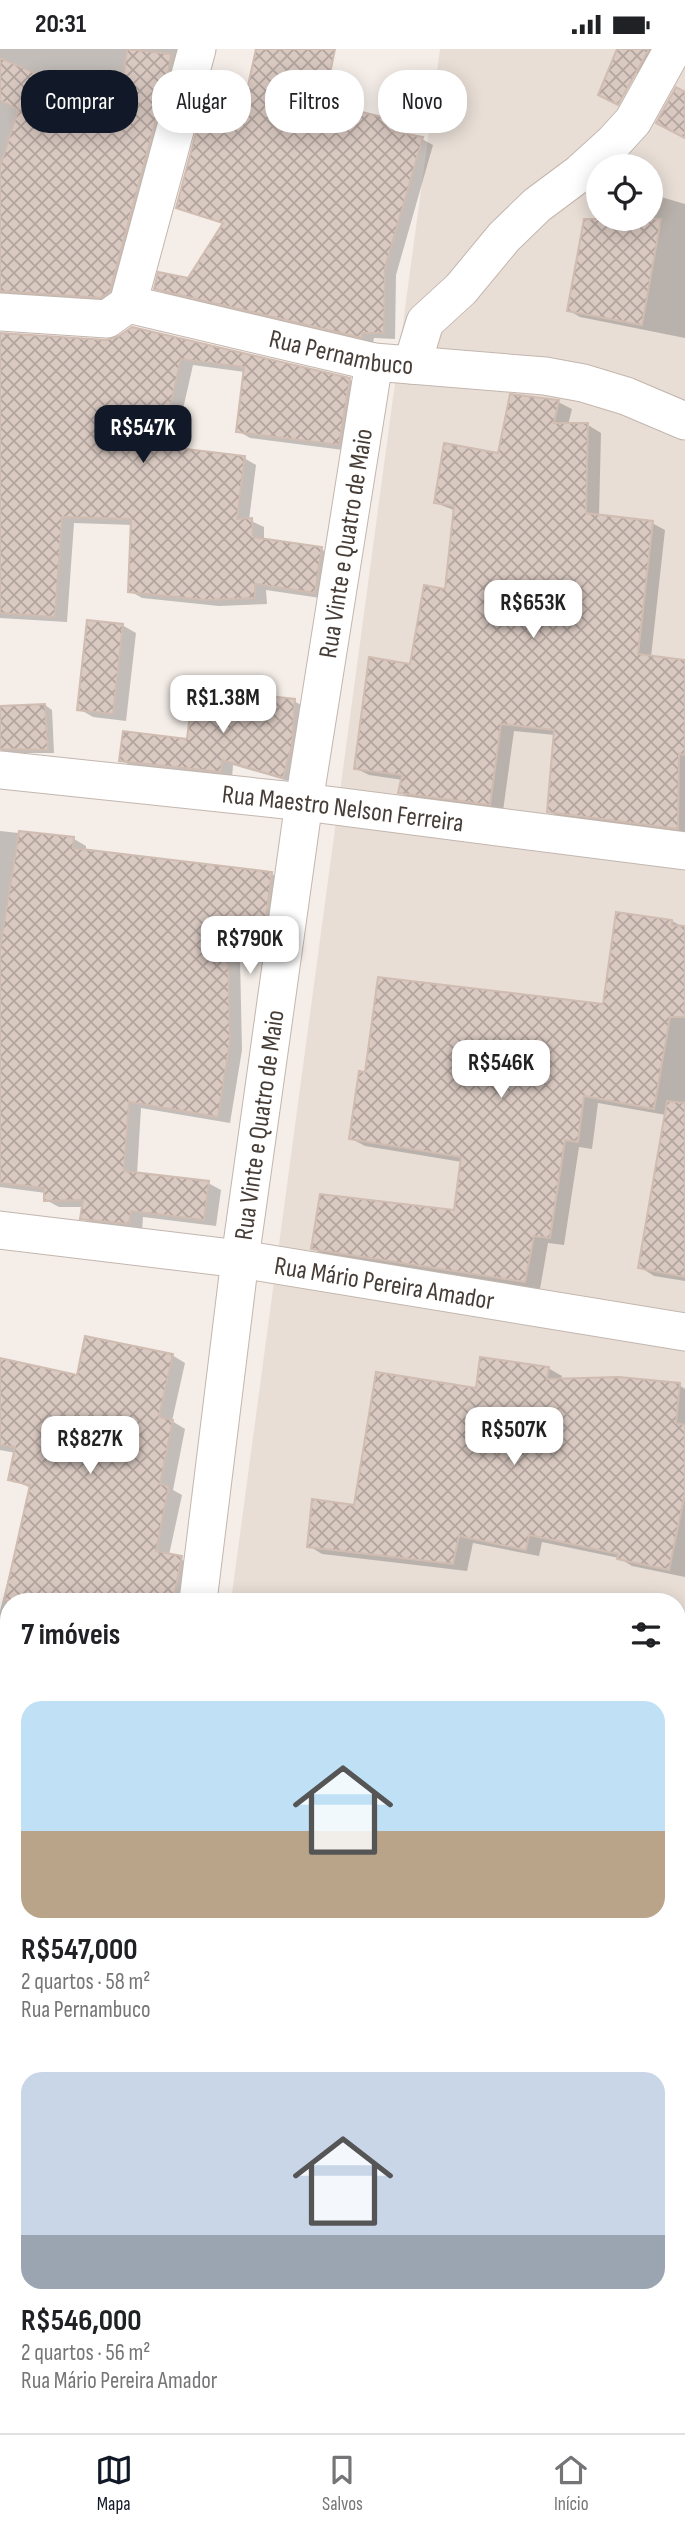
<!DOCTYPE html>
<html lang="pt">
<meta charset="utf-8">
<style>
body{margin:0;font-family:"Sofia Sans Condensed",sans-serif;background:#f2f2f2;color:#202124;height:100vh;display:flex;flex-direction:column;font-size:26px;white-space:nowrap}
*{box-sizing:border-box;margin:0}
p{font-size:23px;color:#757577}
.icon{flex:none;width:38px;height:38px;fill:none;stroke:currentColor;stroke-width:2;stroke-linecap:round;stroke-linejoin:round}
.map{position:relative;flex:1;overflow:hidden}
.sheet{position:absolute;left:0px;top:1544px;width:686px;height:842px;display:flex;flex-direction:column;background:#fff;border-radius:28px 28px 0 0;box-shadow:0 4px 18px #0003}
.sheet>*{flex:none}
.top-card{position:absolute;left:21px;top:21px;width:644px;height:63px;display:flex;gap:14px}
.controls{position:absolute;left:586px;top:105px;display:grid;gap:14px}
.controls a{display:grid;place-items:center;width:77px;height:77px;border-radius:50%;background:#fff;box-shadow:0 4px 18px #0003;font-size:35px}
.price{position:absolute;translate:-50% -60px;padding:0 16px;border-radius:14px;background:#fff;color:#222;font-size:23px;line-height:46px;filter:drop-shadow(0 2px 4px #0008)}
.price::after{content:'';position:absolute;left:50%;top:42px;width:21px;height:16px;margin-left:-10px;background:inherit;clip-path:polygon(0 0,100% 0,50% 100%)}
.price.active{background:#111827;color:#fff}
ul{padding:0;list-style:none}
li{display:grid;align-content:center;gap:14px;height:371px;padding:0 21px}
li span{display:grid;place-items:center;height:217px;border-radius:21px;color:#555}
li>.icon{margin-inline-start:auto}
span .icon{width:126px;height:126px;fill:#fffc;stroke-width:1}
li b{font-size:30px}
h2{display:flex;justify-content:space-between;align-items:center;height:84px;padding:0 21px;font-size:30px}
.tag{padding:0 24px;border-radius:28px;background:#fff;box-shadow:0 4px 18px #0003;font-size:24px;line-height:63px}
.tag.active{background:#111827;color:#fff}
.status{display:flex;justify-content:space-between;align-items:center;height:49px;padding:0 35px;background:#fff;direction:ltr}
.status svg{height:19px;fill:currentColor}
.menu{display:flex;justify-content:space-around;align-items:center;height:98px;border-top:2px solid #e0e0e0;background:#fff;font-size:19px;color:#757577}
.menu a{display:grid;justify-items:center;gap:4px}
.menu .active{color:#111827}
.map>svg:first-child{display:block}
.residential{fill:#e8ded6;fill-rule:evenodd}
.shadow{fill:#0003}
.building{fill:url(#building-cross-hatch);stroke:#d0bcb1;stroke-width:2}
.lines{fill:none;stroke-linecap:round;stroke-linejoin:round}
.minor-casing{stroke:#c3b6ae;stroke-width:39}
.minor{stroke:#fff;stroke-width:37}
.labels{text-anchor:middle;stroke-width:5;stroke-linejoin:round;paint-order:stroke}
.street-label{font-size:26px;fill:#473d37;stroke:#fff}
</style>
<div class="status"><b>20:31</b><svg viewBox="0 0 49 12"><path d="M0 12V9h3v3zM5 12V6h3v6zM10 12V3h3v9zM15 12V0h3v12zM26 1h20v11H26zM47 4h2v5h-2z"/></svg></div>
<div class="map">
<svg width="685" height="2384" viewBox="0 0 685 2384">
<defs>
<pattern id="building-cross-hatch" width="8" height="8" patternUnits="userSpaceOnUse" patternTransform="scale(1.75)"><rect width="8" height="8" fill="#d9c9c1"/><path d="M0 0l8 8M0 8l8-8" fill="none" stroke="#b2a49e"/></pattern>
</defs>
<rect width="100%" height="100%" fill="#f4ede8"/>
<path class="residential" d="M440 0H685V2384H0V1702L9 1703V2376H677V1552H231ZM598 117H651V170H598Z"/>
<g class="shadow">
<path d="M0 0H187L114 255 0 254Z"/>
<path d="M619 0H663L650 26 625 22Z"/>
<path d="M329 29 340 35 335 59 394 73 405 79 404 86 422 90 433 96 396 226 395 290 374 289 373 294 167 245 156 239 188 231 224 175 178 158 245 57Z"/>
<path d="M651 145 685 155V289L580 268 568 261 606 170H651Z"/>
<path d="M0 286 350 331 362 338 351 402 250 389 238 382 245 323 193 316 174 400 244 409 256 416 249 471 264 478V492L321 500 333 507 327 550 266 541 267 555 219 557 142 549 130 542 133 476 74 474 67 573 0 569Z"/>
<path d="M558 353 572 360 568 376H588L601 384 599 467 652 474 665 481 651 608 685 613V786L562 770 549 762 555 686 514 682 503 762 413 751 400 743 403 731 369 726 355 719 412 617 447 542 456 462 436 454 499 406Z"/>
<path d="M122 576 136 584 126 672 93 668 79 660Z"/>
<path d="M294 652 306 659 295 734 233 716 232 729 133 718 121 711 189 692Z"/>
<path d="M45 656 52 661 54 704H6L0 701V659Z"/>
<path d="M0 782 74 790 86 797V803L272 825 284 832 274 912 240 909 242 1001 230 1074 141 1059 137 1125 208 1134 221 1141 216 1177 143 1168 142 1182 95 1176 82 1169 84 1158H59L46 1151V1144L0 1138Z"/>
<path d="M672 872 685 879V1232L654 1227 640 1218 666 1066 598 1054 592 1100 579 1098 564 1196 548 1194 540 1240 327 1208 312 1199 455 1163 462 1113 365 1097 350 1089 367 1025 604 957Z"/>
<path d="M172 1306 185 1314 172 1372 185 1380 173 1441 182 1446 169 1506 195 1516 187 1552H9V1608L3 1607 0 1605V1562L31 1439 10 1430 16 1404 0 1401V1311L78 1328Z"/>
<path d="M548 1319 562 1327 561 1331 679 1336 685 1340V1528L632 1517 619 1509 542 1493 539 1507 473 1494 467 1522 322 1505 309 1497 356 1458 478 1341Z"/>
<path d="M0 1717 5 1719 0 1742Z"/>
<path d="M7 1847H9V2096L0 2094V1878Z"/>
<path d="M677 1920 685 1921V2005L677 2003Z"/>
<path d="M9 2126V2181L0 2176Z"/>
<path d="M677 2161 685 2162V2337L681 2377 685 2379V2384H631L632 2376H677Z"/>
<path d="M0 2182 9 2187 6 2278 9 2279V2376H72L70 2384H0Z"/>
<path d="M150 2376H557L556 2384H150Z"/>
</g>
<g class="building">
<path d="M127 0 171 5 168 26 110 242 101 249 0 242V118L18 61 0 51V9L119 60Z"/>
<path d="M256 0H335L324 54 395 71 392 82 423 88 385 219 384 284H362V289L154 240 158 223 188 229 223 174 176 159 206 46 244 55Z"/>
<path d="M617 0H649L618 56 598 46Z"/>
<path d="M676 38 685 43V89L656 74Z"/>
<path d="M584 170H661L642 276 567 262Z"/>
<path d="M132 278 350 329 339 396 236 383 244 318 181 310 161 397 245 407 237 470 252 469 253 488 322 498 315 544 255 535V549L205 551 128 543 131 470 62 468 55 568 0 564V284L106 291 119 287Z"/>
<path d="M510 345 559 351 554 374H588L586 464 653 472 638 605 685 611V706L679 705 678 780 547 763 554 681 501 675 490 756 398 744 402 726 354 720 369 608 410 615 424 536 445 540 454 457 434 454 444 394 498 404Z"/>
<path d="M87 571 123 575 113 665 77 661Z"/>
<path d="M193 639 295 650 292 696 283 729 222 711 221 723 119 712 123 682 187 690Z"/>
<path d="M45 655 48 701 0 700V657Z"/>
<path d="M19 782 74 788 73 799 272 823 261 906 228 903 230 993 218 1068 129 1053 124 1122 209 1132 204 1171 131 1162 129 1175 80 1170 83 1151 44 1152V1139L0 1134V899Z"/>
<path d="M616 863 672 871V876L685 877V968H670L654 1060 584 1047 578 1093 565 1091 550 1189 534 1187 525 1233 311 1200 320 1145 454 1161 461 1108 349 1090 359 1022 365 1023 378 928 603 955Z"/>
<path d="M667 1052 685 1054V1228L638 1219Z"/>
<path d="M85 1287 173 1305 159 1368 173 1371 160 1435 169 1437 156 1502 182 1507 173 1552H4L30 1436 8 1431 15 1398 0 1396V1309L77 1326Z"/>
<path d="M480 1308 549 1318 547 1330 619 1328 680 1334 676 1374 685 1376V1444L669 1521 617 1510 618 1505 529 1486 526 1501 459 1487 453 1515 307 1498 312 1450 354 1456 376 1323 476 1339Z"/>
</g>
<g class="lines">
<g class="minor-casing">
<g id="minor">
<path d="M128 255 197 0"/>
<path id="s1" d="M0 263 107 270 128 255 374 313 545 327 583 334 626 347 685 372"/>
<path d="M412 316 425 273 461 240 504 188 537 156 580 124 613 94 633 72 673 0"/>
<path id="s2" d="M0 721 304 753 685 802"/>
<path id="s3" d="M0 1181 240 1210 685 1283"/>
<path id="s4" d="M198 1552 240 1210 304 753 374 313"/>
<path d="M0 1650 9 1651"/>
<path d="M677 1733 685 1734"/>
<path d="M677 2102 685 2103"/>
<path d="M103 2384 104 2376"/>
</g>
</g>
<use href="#minor" class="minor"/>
</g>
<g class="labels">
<g class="street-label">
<text dy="9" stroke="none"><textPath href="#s1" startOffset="352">Rua Pernambuco</textPath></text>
<text dy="9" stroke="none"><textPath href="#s4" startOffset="1068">Rua Vinte e Quatro de Maio</textPath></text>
<text dy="9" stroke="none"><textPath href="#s2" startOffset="345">Rua Maestro Nelson Ferreira</textPath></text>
<text dy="9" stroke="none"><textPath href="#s4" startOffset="480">Rua Vinte e Quatro de Maio</textPath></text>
<text dy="9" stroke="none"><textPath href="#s3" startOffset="388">Rua Mário Pereira Amador</textPath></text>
</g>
</g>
</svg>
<div class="controls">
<a><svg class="icon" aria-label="locate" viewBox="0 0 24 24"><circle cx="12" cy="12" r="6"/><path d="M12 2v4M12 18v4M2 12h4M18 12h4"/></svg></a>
</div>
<b class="price active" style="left:143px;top:416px">R$547K</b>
<b class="price" style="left:533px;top:591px">R$653K</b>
<b class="price" style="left:223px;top:686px">R$1.38M</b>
<b class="price" style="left:250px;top:927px">R$790K</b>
<b class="price" style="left:501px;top:1051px">R$546K</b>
<b class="price" style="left:514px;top:1418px">R$507K</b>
<b class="price" style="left:90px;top:1427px">R$827K</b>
<div class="top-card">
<a class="tag active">Comprar</a>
<a class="tag">Alugar</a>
<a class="tag">Filtros</a>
<a class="tag">Novo</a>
</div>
<section class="sheet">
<h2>7 imóveis<svg class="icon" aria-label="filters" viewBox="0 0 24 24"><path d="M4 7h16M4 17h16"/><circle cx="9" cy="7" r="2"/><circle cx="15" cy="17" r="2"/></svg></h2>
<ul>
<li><span style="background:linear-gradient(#bfe0f5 60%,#b9a48a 0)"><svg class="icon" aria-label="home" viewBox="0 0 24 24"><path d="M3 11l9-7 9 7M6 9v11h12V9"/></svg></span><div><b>R$547,000</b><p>2 quartos · 58 m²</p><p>Rua Pernambuco</p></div></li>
<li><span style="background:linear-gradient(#c9d6e8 75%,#9aa5b1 0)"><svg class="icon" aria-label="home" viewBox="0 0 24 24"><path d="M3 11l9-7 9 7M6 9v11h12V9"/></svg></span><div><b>R$546,000</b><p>2 quartos · 56 m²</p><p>Rua Mário Pereira Amador</p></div></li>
</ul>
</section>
</div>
<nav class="menu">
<a class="active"><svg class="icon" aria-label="map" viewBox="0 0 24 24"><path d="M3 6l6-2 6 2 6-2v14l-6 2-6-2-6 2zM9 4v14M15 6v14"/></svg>Mapa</a>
<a><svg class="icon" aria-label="saved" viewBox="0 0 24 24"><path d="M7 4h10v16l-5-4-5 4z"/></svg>Salvos</a>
<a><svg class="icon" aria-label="home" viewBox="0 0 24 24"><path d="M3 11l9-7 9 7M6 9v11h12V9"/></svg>Início</a>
</nav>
